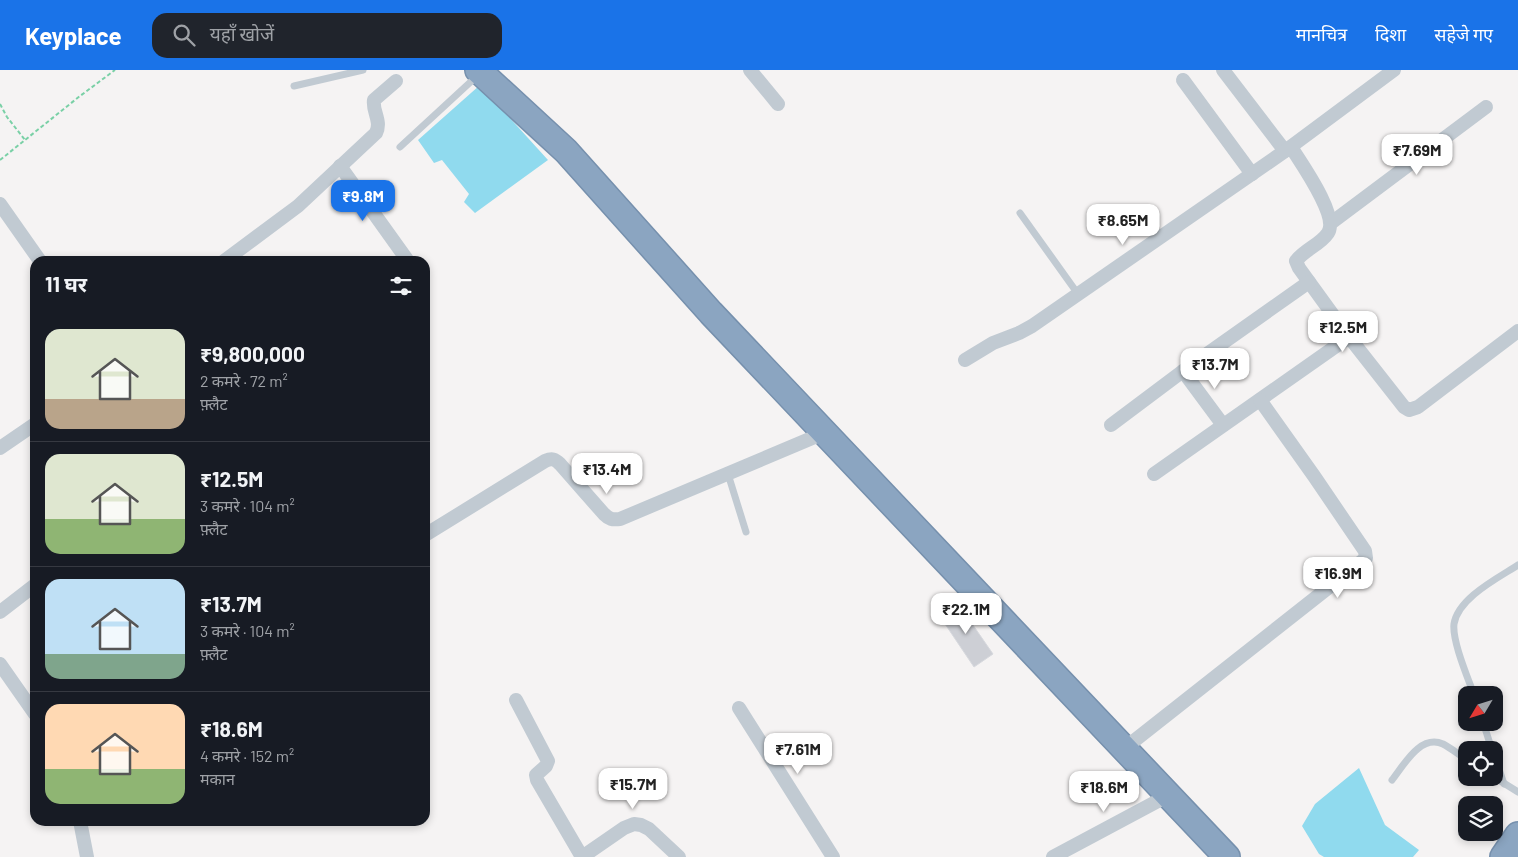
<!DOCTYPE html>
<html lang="hi">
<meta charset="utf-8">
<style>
body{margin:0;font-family:Barlow,"Noto Sans Devanagari",sans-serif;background:#20242c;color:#f1f3f6;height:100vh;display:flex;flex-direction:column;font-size:19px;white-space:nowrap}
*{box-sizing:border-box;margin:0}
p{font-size:16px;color:#9ea1a6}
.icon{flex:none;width:28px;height:28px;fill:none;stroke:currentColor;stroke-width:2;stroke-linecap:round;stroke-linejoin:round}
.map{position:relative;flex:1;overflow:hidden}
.details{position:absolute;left:30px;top:186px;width:400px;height:570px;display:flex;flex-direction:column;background:#171b24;border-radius:15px;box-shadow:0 2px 8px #0003}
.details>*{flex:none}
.needle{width:32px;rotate:232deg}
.buttons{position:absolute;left:1458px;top:616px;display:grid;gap:10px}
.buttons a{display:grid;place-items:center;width:45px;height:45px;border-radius:10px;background:#171b24;box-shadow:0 2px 8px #0003;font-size:25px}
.price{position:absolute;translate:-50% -42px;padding:0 11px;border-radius:10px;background:#fff;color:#222;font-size:16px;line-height:32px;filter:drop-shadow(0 1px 2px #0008)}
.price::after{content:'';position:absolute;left:50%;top:30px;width:15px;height:11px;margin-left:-8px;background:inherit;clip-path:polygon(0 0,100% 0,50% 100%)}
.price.selected{background:#1a73e8;color:#fff}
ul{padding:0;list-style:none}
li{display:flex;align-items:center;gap:15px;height:125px;padding:0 15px}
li+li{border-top:1px solid #363941}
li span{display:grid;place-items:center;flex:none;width:140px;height:100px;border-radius:15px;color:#555}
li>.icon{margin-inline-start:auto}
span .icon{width:60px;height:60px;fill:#fffc;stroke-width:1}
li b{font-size:21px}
h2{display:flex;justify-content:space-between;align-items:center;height:60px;padding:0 15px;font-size:21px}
header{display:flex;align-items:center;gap:30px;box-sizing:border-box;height:70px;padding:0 25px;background:#1a73e8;color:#fff}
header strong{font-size:24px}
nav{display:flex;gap:28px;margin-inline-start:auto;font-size:18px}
.search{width:350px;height:45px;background:#20242c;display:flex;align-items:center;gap:12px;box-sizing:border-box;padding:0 18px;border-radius:15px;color:#9ea1a6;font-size:19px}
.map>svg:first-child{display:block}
.water{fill:#90daee}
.building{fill:#cdcfd5;stroke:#d7d9de}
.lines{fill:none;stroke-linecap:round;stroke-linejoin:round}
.highway-casing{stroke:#7690ad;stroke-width:28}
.path{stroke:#7ad0a6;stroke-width:2;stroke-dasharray:4 2.5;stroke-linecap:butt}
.lane{stroke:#c1cad2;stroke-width:7}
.street{stroke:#c1cad2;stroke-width:14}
.highway{stroke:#8ba5c1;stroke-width:25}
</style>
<header>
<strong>Keyplace</strong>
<div class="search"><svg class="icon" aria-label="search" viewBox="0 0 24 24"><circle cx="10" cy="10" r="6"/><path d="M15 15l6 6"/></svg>यहाँ खोजें</div>
<nav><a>मानचित्र</a><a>दिशा</a><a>सहेजे गए</a></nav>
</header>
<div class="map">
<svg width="1518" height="787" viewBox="0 0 1518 787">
<rect width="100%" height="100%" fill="#f5f3f3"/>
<g class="water">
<path d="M480 15 548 90 475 143 464 132 469 124 442 90 434 93 418 70Z"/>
<path d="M1359 698 1385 755 1419 780 1413 787H1324L1319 784 1302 756 1315 734Z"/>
</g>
<path class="building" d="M957 532 993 584 974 597 939 545Z"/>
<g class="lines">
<g class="highway-casing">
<g id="highway">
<path d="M478 0 566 81 711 243 1227 787"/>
<path d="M1503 787 1518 765"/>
</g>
</g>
<g class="path">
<path d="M0 34 7 47 25 70"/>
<path d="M0 90 80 26 115 0"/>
</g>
<g class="lane">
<path d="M294 16 363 0"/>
<path d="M400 77 477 6"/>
<path d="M1020 143 1078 224"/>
<path d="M728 404 746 462"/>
<path d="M1474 625C1468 608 1452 571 1454 554 1458 528 1498 508 1518 495"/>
<path d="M1483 652 1492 680"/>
<path d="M1494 684 1504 714"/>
<path d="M1494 707 1518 722"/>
<path d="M1392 710C1404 695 1420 664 1443 674 1451 678 1459 685 1466 689"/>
</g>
<g class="street">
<path d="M750 0 778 34"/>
<path d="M1223 0 1285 81"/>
<path d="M1183 10 1252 104"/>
<path d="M1291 77C1301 93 1339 146 1328 163 1320 175 1305 179 1296 191L1299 198 1349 267 1404 337 1409 340 1418 337 1518 261"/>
<path d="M340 96 408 191"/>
<path d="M0 134 40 191"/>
<path d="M1331 153 1486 37"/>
<path d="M224 191 298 136 376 63C382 51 372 41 374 30L396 11"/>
<path d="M965 290 993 273 1019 263 1032 256 1285 81 1394 0"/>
<path d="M1183 301 1223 355"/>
<path d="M1111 355 1183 301 1309 212"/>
<path d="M0 378 35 354"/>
<path d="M1154 404 1349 267"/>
<path d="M425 465 545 391C552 388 555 389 560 394L604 444C609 449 612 450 620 449L824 363"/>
<path d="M0 542 35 515"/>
<path d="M0 594 35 644"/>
<path d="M516 630 548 691 546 696 536 705 537 710 582 787"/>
<path d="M739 638 833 787"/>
<path d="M1125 678 1366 488 1365 481 1314 406 1260 330"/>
<path d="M80 751 87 787"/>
<path d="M582 787 624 758 634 754 641 755 649 759 679 787"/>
<path d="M1053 787 1169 725"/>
</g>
<use href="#highway" class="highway"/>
</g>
</svg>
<div class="buttons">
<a><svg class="needle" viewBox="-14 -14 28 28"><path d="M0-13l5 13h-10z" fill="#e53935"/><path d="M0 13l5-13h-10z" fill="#9ea1a6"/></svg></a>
<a><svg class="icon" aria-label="locate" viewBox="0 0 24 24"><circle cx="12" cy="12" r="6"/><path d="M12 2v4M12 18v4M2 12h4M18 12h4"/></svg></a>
<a><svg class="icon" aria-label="layers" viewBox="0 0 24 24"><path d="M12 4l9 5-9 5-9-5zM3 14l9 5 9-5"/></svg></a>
</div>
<b class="price" style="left:1417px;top:106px">₹7.69M</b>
<b class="price selected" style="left:363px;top:152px">₹9.8M</b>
<b class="price" style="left:1123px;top:176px">₹8.65M</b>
<b class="price" style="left:1343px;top:283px">₹12.5M</b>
<b class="price" style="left:1215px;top:320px">₹13.7M</b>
<b class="price" style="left:607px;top:425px">₹13.4M</b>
<b class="price" style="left:1338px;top:529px">₹16.9M</b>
<b class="price" style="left:966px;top:565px">₹22.1M</b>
<b class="price" style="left:798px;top:705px">₹7.61M</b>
<b class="price" style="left:633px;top:740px">₹15.7M</b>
<b class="price" style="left:1104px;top:743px">₹18.6M</b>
<section class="details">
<h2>11 घर<svg class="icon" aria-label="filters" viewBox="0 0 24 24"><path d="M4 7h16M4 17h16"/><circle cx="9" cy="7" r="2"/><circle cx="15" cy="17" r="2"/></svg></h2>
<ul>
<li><span style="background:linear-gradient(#dfe7d0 70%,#b9a48a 0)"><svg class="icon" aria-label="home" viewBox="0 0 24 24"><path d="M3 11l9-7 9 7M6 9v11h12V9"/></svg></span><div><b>₹9,800,000</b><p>2 कमरे · 72 m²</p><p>फ़्लैट</p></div></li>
<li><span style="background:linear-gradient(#dfe7d0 65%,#8fb573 0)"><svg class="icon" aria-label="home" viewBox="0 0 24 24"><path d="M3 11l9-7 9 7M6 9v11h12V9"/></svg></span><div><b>₹12.5M</b><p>3 कमरे · 104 m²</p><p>फ़्लैट</p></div></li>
<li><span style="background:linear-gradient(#bfe0f5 75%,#7fa58c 0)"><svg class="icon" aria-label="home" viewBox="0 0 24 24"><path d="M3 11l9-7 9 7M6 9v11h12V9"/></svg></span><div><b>₹13.7M</b><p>3 कमरे · 104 m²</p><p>फ़्लैट</p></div></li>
<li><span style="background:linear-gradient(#ffd9b3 65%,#8fb573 0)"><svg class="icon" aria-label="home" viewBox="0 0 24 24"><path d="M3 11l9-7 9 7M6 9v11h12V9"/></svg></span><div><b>₹18.6M</b><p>4 कमरे · 152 m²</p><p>मकान</p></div></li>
</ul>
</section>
</div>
